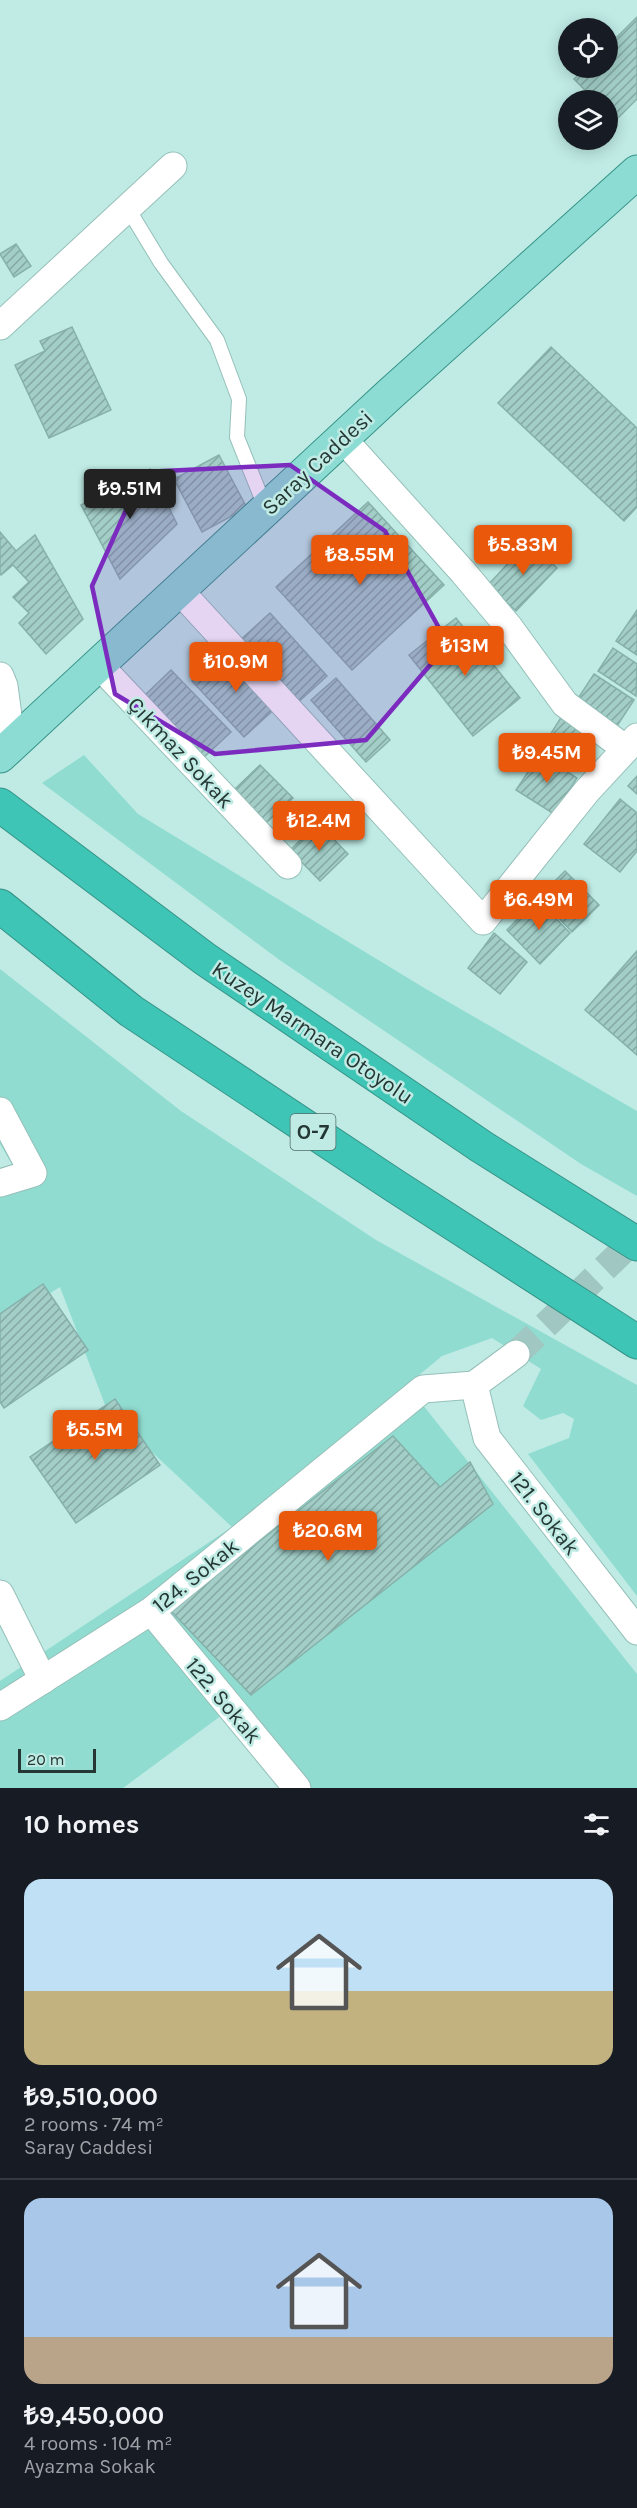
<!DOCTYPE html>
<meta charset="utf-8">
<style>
body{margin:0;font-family:Karla,sans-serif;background:#242831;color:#f1f3f6;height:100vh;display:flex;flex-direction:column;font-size:22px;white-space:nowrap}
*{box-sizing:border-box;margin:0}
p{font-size:20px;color:#9ea1a6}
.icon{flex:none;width:33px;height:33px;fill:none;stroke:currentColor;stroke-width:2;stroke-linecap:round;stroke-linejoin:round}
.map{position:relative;height:1788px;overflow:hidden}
.sheet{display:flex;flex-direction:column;background:#171b24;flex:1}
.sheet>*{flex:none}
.controls{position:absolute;left:558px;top:18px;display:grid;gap:12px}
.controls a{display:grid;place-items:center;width:60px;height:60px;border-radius:50%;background:#171b24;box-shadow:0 3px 15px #0003;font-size:30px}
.scale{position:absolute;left:18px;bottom:15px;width:78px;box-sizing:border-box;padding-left:6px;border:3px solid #253734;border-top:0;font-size:16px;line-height:21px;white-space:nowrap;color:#253734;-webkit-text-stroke:4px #bfebe4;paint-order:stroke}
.price{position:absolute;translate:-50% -51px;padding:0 14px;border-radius:6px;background:#ea580c;color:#fff;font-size:20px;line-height:39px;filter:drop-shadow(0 2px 3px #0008)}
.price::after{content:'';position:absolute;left:50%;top:36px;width:18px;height:14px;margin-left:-9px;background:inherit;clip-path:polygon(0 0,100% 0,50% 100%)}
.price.active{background:#222;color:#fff}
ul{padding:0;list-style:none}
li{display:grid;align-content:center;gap:12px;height:318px;padding:0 24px}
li+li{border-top:2px solid #363941}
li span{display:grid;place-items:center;height:186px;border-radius:18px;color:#555}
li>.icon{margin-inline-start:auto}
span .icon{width:108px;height:108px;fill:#fffc;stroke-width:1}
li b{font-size:26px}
h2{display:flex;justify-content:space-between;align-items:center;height:72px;padding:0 24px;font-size:26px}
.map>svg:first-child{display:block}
.green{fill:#91dcd0}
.building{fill:url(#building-hatch);stroke:#86b1aa;stroke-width:1.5}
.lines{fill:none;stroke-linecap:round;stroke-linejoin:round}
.minor-tunnel{stroke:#a0c7c1;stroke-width:27;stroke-dasharray:27 14;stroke-linecap:butt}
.service-casing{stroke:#95c0b9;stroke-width:16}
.minor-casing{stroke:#95c0b9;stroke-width:29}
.primary-casing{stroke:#369388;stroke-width:35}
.motorway-casing{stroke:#369388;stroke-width:35}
.service{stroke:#fff;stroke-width:14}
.minor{stroke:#fff;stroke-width:27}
.primary{stroke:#8cdcd3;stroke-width:33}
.motorway{stroke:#3fc5b5;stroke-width:33}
.marked{fill:#7b2cbf;fill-opacity:0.2;stroke:#7b2cbf;stroke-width:4.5;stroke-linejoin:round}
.labels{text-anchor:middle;stroke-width:5;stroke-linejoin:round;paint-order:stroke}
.shield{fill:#bfebe4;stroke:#536d69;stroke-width:1.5}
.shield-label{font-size:21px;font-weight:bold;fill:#253734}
.street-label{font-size:22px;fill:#253734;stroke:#bfebe4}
</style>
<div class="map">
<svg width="637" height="1788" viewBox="0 0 637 1788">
<defs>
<pattern id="building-hatch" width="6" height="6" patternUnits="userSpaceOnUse" patternTransform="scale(1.5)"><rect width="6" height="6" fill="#a2cec7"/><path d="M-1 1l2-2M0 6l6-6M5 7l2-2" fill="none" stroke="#84a8a2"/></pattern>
</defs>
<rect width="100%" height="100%" fill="#bfebe4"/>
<g class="green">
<path d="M84 755 138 814 426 989 637 1111V1196L581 1164 281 961 42 783Z"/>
<path d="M0 969 181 1111 376 1240 637 1385V1596L528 1454 569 1438 574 1419 563 1413 541 1420 523 1406 541 1369 492 1338 442 1356 407 1385 637 1674V1788H283L222 1715 123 1788H0V1681L232 1527 107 1410 60 1287 0 1324V1172L13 1166 0 1144Z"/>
</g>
<g class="building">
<path d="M637 17V99L615 121 608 113V100H595L574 79 586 68H608V46Z"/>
<path d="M16 244 31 266 14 277 0 254Z"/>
<path d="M72 327 111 410 49 438 15 365 45 351 40 341Z"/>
<path d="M551 347 637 428V507L624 521 498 403Z"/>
<path d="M219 455 247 508 202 532 174 479Z"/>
<path d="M150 469 177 524 120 579 81 505Z"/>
<path d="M368 502 444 585 352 670 276 587Z"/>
<path d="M0 532 16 551 35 535 83 619 46 654 19 623 29 613 13 597 29 582 13 565 1 575 0 574Z"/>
<path d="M529 541 557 568 516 611 488 585Z"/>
<path d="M637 610V655L616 641Z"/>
<path d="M270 613 327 676 294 706 237 643Z"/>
<path d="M456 618 520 698 473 736 409 655Z"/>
<path d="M613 648 637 664 636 696 598 671Z"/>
<path d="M227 649 279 705 244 737 192 681Z"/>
<path d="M171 670 231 732 202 759 143 697Z"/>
<path d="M594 674 634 700 615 729 575 703Z"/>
<path d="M336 678 390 740 366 762 311 700Z"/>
<path d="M562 716 596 738 576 768 543 746Z"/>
<path d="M540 754 577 778 554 814 516 790Z"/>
<path d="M260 765 293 798 266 823 234 790Z"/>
<path d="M637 776V794L628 786Z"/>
<path d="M620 799 637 813V851L620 872 584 844Z"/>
<path d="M318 823 348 854 320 881 290 850Z"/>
<path d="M565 871 599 905 572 932 539 897Z"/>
<path d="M537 899 570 933 540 964 507 930Z"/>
<path d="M494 933 527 962 500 994 468 968Z"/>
<path d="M637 951V1055L585 1010Z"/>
<path d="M43 1284 88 1350 4 1408 0 1402V1314Z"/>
<path d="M115 1399 160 1465 76 1523 30 1457Z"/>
<path d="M393 1436 440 1487 470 1462 493 1504 251 1695 171 1611Z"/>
</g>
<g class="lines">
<path class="minor-tunnel" d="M516 1354 637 1237"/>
<g class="service-casing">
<path id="service" d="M127 207 161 263 217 340 239 399 237 437 266 509"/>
</g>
<g class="minor-casing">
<g id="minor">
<path d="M0 326 173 166"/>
<path d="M343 439 463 572 509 627 565 704 626 749"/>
<path d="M179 590 483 921 587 791 637 737"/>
<path d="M98 664 288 865"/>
<path d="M0 676 4 686 12 745"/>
<path d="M0 1111 33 1173 0 1183"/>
<path d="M474 1385 487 1438 637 1631"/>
<path d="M474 1385 516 1354"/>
<path d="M0 1594 43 1680"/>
<path d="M151 1611 297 1788"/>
<path d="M0 1707 151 1611 423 1389 474 1385"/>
</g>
</g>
<g class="primary-casing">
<path id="primary" d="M0 756 389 395 637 172"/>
</g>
<g class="motorway-casing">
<g id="motorway">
<path d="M0 805 205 959 482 1147 637 1244"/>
<path d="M0 906 131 1011 395 1186 637 1342"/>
</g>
</g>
<use href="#service" class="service"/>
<use href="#minor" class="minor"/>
<use href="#primary" class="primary"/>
<use href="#motorway" class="motorway"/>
</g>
<path class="marked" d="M290 465 385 531 448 644 366 740 215 754 115 694 92 586 143 472Z"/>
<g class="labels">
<rect class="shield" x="290.5" y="1114" width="45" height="36" rx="4.5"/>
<g class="shield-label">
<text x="313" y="1139">O-7</text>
</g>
<g class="street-label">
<text transform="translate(317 462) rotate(-43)" y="8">Saray Caddesi</text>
<text transform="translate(181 752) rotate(47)" y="8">Çıkmaz Sokak</text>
<text transform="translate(313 1032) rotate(34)" y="8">Kuzey Marmara Otoyolu</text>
<text transform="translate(545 1513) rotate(52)" y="8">121. Sokak</text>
<text transform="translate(195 1575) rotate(-39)" y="8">124. Sokak</text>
<text transform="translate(224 1700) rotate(50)" y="8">122. Sokak</text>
</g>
</g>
</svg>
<div class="controls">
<a><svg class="icon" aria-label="locate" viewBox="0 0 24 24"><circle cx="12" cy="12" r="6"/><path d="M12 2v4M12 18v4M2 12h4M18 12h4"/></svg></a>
<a><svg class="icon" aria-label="layers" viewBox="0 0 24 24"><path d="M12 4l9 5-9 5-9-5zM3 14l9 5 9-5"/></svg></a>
</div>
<div class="scale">20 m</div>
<b class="price active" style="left:130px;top:520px">₺9.51M</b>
<b class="price" style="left:523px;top:576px">₺5.83M</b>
<b class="price" style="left:360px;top:586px">₺8.55M</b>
<b class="price" style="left:465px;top:677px">₺13M</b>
<b class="price" style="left:236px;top:693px">₺10.9M</b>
<b class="price" style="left:547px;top:784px">₺9.45M</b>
<b class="price" style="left:319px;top:852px">₺12.4M</b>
<b class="price" style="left:539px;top:931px">₺6.49M</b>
<b class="price" style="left:95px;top:1461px">₺5.5M</b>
<b class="price" style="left:328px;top:1562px">₺20.6M</b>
</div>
<section class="sheet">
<h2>10 homes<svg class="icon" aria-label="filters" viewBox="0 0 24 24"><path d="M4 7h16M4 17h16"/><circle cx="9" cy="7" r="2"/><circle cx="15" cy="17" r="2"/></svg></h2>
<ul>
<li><span style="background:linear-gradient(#bfe0f5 60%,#c2b280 0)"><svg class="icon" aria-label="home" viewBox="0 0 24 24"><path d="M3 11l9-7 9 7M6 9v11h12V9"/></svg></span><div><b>₺9,510,000</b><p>2 rooms · 74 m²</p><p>Saray Caddesi</p></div></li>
<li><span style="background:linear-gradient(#a9c7e8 75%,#b9a48a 0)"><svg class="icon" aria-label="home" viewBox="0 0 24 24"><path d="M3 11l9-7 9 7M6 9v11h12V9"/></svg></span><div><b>₺9,450,000</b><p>4 rooms · 104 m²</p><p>Ayazma Sokak</p></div></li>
</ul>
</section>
